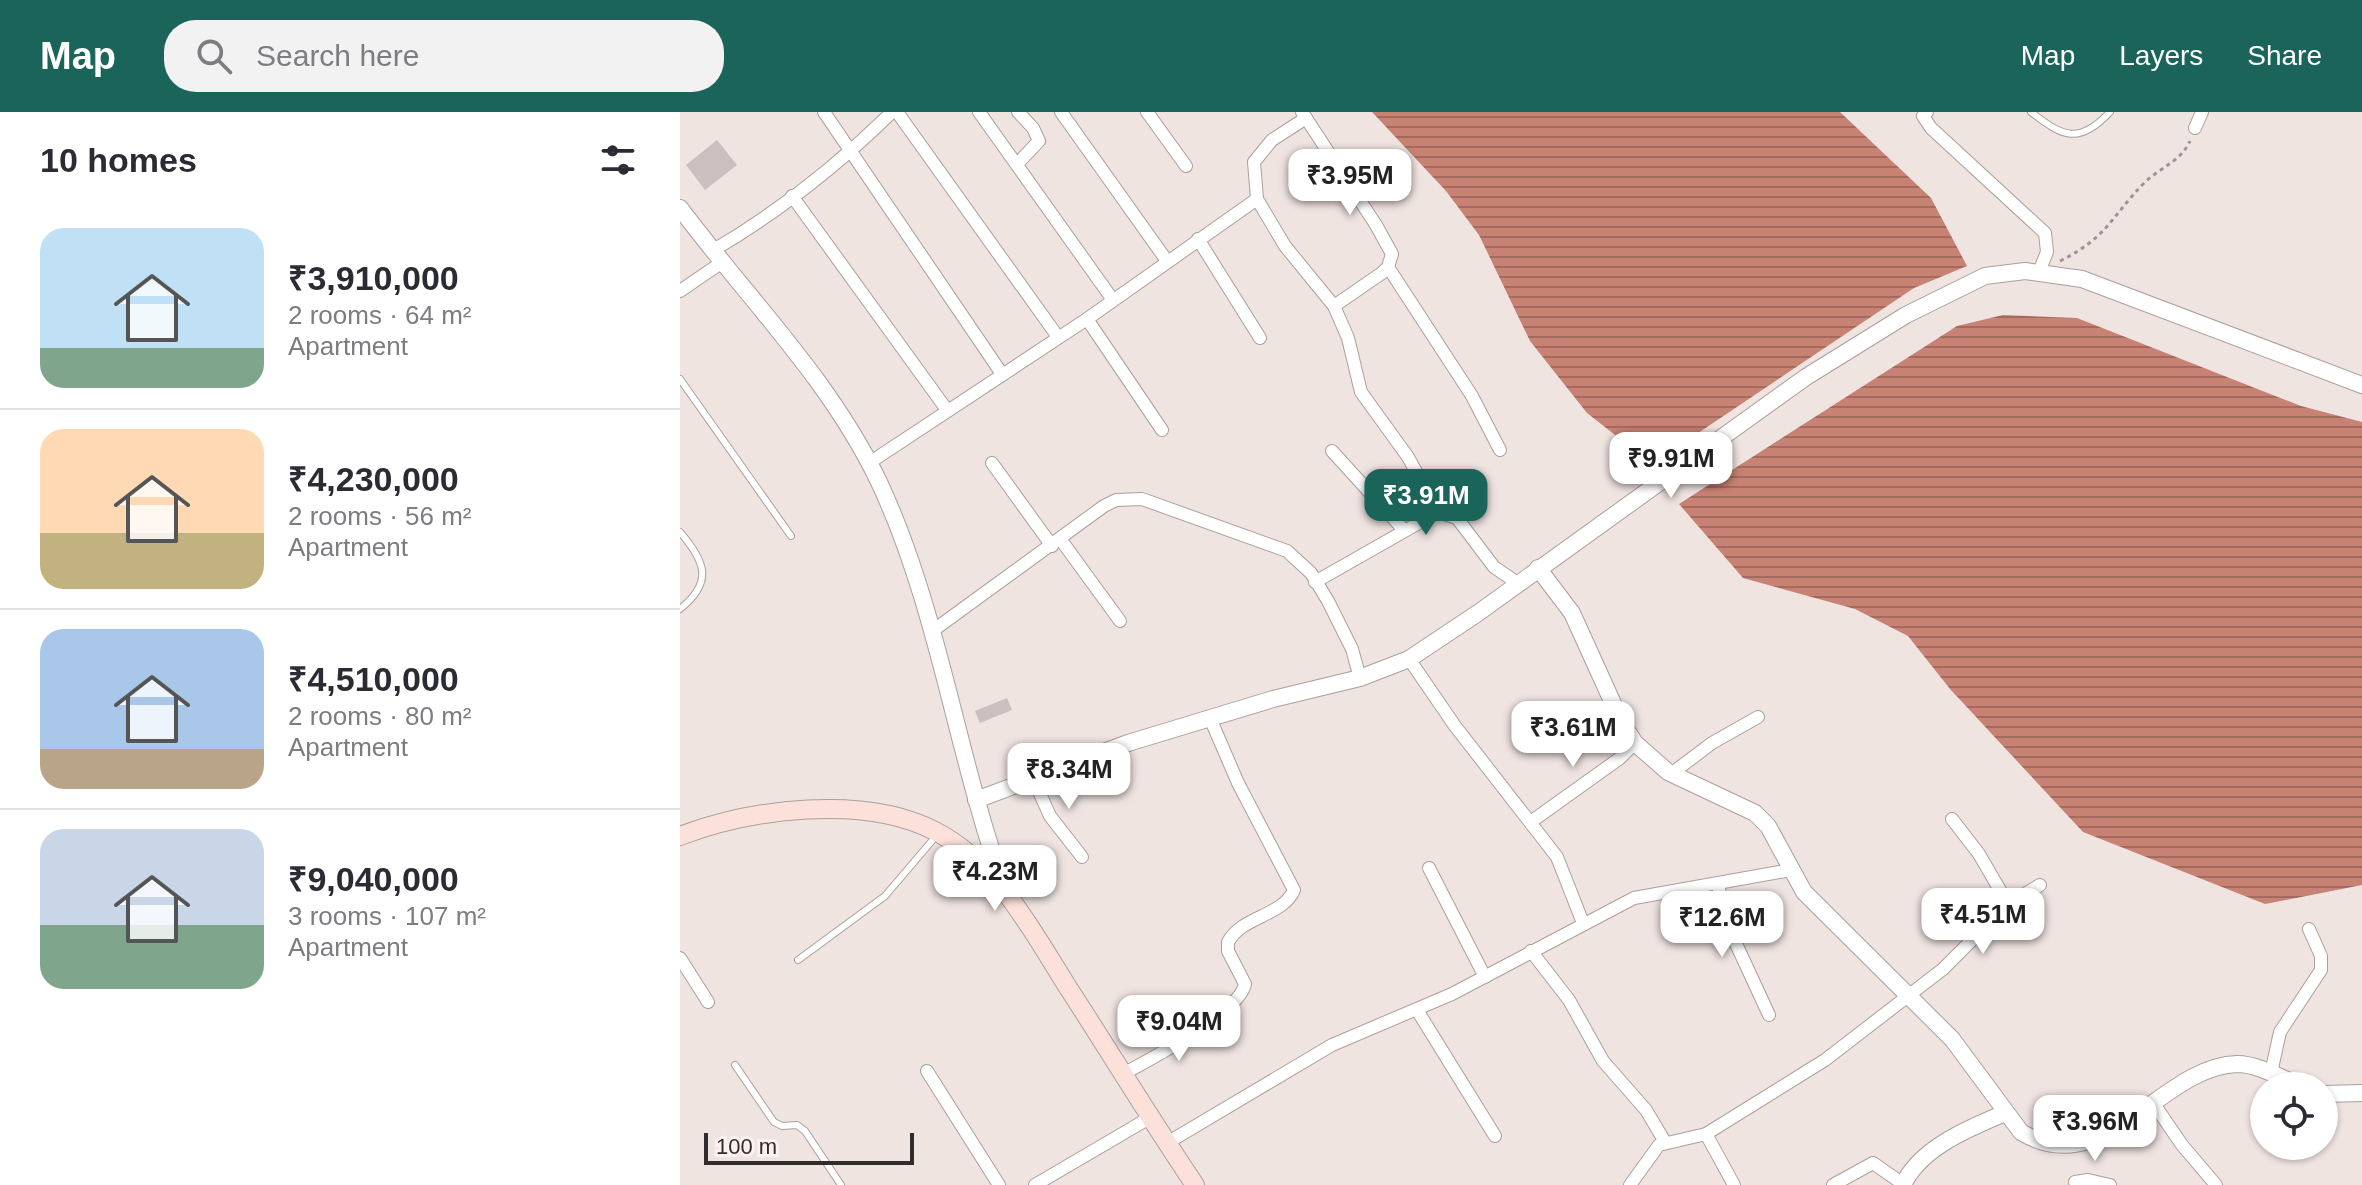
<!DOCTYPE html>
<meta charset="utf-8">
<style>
body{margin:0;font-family:Helvetica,sans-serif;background:#f2f2f3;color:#2b2b33;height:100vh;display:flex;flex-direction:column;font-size:30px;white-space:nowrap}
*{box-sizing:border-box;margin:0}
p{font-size:26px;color:#7c7c81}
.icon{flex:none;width:44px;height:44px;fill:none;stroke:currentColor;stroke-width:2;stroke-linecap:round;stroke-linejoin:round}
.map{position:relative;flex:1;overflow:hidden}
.sheet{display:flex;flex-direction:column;background:#fff;width:680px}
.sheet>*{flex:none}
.tools{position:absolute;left:1570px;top:960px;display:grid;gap:16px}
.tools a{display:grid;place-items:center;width:88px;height:88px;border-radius:50%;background:#fff;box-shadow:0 2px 6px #0004;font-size:40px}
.scale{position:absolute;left:24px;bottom:20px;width:210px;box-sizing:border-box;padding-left:8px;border:4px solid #322d2c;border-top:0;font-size:22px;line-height:28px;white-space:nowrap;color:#322d2c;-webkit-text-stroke:6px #fdf1ef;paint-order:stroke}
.price{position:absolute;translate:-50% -68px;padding:0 18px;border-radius:16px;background:#fff;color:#222;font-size:26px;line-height:52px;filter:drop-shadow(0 2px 4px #0008)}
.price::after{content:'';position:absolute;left:50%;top:48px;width:24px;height:18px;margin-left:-12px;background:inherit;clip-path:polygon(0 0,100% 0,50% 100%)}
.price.active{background:#1a645a;color:#fff}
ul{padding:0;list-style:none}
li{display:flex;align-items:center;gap:24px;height:200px;padding:0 40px}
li+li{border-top:2px solid #e1e1e2}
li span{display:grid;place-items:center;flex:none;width:224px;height:160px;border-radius:24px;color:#555}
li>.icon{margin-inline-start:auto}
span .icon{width:96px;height:96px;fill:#fffc;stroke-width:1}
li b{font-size:34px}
h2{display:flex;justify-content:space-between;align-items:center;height:96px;padding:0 40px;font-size:34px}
header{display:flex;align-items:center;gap:48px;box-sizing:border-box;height:112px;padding:0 40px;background:#1a645a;color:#fff}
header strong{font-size:38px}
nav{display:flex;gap:44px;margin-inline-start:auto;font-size:28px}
.search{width:560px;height:72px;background:#f2f2f3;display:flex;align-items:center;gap:20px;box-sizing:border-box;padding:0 28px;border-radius:32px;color:#7c7c81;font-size:30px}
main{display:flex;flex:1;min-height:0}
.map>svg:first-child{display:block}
.water{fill:url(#water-rules)}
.building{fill:#cbc0bd}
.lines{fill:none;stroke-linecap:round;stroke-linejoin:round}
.service-casing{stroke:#aa9f9d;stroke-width:8}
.minor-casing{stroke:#aa9f9d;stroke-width:14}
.tertiary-casing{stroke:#aa9f9d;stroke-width:18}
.secondary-casing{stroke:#aa9f9d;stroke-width:20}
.path{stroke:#9f9694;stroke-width:3;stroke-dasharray:4 4;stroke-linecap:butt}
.service{stroke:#fff;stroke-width:6}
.minor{stroke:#fff;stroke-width:12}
.tertiary{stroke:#fff;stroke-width:16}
.secondary{stroke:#fce1db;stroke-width:18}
</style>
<header>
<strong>Map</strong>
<div class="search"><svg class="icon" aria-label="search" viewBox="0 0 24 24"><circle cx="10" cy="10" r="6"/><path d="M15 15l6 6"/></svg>Search here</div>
<nav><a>Map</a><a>Layers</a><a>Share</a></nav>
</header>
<main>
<section class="sheet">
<h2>10 homes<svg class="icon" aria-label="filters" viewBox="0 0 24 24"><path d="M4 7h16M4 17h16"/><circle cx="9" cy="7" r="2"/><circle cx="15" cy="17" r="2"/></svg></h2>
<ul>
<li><span style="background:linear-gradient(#bfe0f5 75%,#7fa58c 0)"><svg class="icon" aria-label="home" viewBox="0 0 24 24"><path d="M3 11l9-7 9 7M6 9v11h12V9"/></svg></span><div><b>₹3,910,000</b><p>2 rooms · 64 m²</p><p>Apartment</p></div></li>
<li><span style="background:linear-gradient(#ffd9b3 65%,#c2b280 0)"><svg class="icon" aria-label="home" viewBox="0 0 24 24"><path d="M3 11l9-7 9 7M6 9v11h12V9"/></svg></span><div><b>₹4,230,000</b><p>2 rooms · 56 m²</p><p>Apartment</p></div></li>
<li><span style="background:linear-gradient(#a9c7e8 75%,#b9a48a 0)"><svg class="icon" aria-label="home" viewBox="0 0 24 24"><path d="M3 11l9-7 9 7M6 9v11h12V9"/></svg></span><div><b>₹4,510,000</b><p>2 rooms · 80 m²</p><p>Apartment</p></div></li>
<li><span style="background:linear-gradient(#c9d6e8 60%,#7fa58c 0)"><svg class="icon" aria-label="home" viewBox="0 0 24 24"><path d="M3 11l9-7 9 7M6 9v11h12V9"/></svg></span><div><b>₹9,040,000</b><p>3 rooms · 107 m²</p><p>Apartment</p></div></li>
</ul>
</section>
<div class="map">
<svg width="1682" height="1073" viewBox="0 0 1682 1073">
<defs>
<pattern id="water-rules" width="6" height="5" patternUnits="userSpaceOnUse" patternTransform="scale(2)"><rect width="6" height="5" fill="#c88274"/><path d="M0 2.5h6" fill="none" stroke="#a36b5f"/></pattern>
</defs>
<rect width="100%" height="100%" fill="#f0e4e1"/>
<g class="water">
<path d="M692 0H1160L1251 86 1287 154 1234 176 972 352 907 301 850 229 799 123 766 79Z"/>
<path d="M1323 203 1397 206 1621 294 1682 310V773L1585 792 1403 720 1270 577 1228 524 1175 497 1063 466 999 392 1277 214Z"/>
</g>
<g class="building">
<path d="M37 28 57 53 25 78 6 53Z"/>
<path d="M327 586 332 598 300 611 295 599Z"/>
</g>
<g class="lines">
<g class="service-casing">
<g id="service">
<path d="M1351 0C1383 25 1399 33 1430 0"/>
<path d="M0 267 111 424"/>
<path d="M0 420C25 449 34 470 0 497"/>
<path d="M118 848 205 784 257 723"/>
<path d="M55 953 94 1010 102 1014 117 1013 125 1019 161 1073"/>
</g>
</g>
<g class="minor-casing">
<g id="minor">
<path d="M144 0 322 262"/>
<path d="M217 0 378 225"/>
<path d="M299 0 433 188"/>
<path d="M381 0 487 149"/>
<path d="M467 0 506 54"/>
<path d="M622 0 696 113 712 142 708 155 702 161 654 194"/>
<path d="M1247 0 1243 4 1251 16 1365 121 1367 140 1359 160"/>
<path d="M626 6 592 28 574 50 577 87 605 134 654 194 668 226 681 280 728 345 758 400"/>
<path d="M1515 16 1522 0"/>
<path d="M338 51 359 29 353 16 338 0"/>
<path d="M112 84 267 298"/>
<path d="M518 127 580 226"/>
<path d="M32 139C97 101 158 53 212 0"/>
<path d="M708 155 792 284 820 338"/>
<path d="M0 179 41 151"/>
<path d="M407 207 482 318"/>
<path d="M652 339 723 417"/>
<path d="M189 351 407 207 577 87"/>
<path d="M312 351 372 434"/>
<path d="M381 428 440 509"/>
<path d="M635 470 758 400 777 406 814 455 839 472"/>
<path d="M251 520 424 394 436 388 462 387 607 439 631 461 648 489 672 537 680 566"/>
<path d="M729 547 775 614 877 745 903 811"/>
<path d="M991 662 1032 631 1078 605"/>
<path d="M353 666 370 704 402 745"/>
<path d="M1272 707 1299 742 1328 792"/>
<path d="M852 709 940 646 955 631"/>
<path d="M749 756 805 865"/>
<path d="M1038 774 1052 823 1089 903"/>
<path d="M851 839 889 888 923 949 966 998 985 1030"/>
<path d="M0 846 28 890"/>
<path d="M737 898 815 1024"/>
<path d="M247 959 319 1073"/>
<path d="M445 961C472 946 559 901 565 872L548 839V830C562 804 603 804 614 778L558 671 530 606"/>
<path d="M1591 961 1600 920 1641 858V844L1629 817"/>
<path d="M1474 992 1502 1033 1536 1073"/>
<path d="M1026 1022 1054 1073"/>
<path d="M487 1031 652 933 772 882 954 786 1111 758"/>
<path d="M1395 1070 1408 1068 1430 1073"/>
<path d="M355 1073 471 1005"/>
<path d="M950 1073 979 1033 1026 1022 1145 948 1263 857 1328 792 1360 773"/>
<path d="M1153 1073 1193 1051 1223 1072"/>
</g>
</g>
<g class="tertiary-casing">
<g id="tertiary">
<path d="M0 96C68 187 149 266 199 370 259 498 276 642 324 775"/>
<path d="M858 456 892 501 941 609 955 631 988 660 1075 701 1088 714 1124 780 1272 927 1341 1020C1425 1071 1481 954 1557 952 1578 952 1601 966 1620 974"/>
<path d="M296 688 448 631 593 587 680 566 729 547 798 501 1126 265 1226 203 1305 164 1345 159 1402 167 1682 273"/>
<path d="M1644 982 1682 981"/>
<path d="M1223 1073C1240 1036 1289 1016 1325 1001"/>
</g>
</g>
<g class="secondary-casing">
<path id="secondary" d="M0 724C71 697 184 682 255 719 317 751 351 817 387 874 430 940 471 1008 515 1073"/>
</g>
<path class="path" d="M1380 149C1428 125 1430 106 1465 70 1480 56 1501 49 1510 29"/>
<use href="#service" class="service"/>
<use href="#minor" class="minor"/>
<use href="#tertiary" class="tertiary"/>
<use href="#secondary" class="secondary"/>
</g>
</svg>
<div class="tools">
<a><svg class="icon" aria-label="locate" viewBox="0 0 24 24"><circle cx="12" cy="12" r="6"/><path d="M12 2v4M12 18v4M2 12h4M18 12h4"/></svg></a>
</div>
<div class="scale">100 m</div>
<b class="price" style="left:670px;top:105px">₹3.95M</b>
<b class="price" style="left:991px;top:388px">₹9.91M</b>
<b class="price active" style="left:746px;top:425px">₹3.91M</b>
<b class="price" style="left:893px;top:657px">₹3.61M</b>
<b class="price" style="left:389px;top:699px">₹8.34M</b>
<b class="price" style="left:315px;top:801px">₹4.23M</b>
<b class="price" style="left:1303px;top:844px">₹4.51M</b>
<b class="price" style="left:1042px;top:847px">₹12.6M</b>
<b class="price" style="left:499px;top:951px">₹9.04M</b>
<b class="price" style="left:1415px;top:1051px">₹3.96M</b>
</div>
</main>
